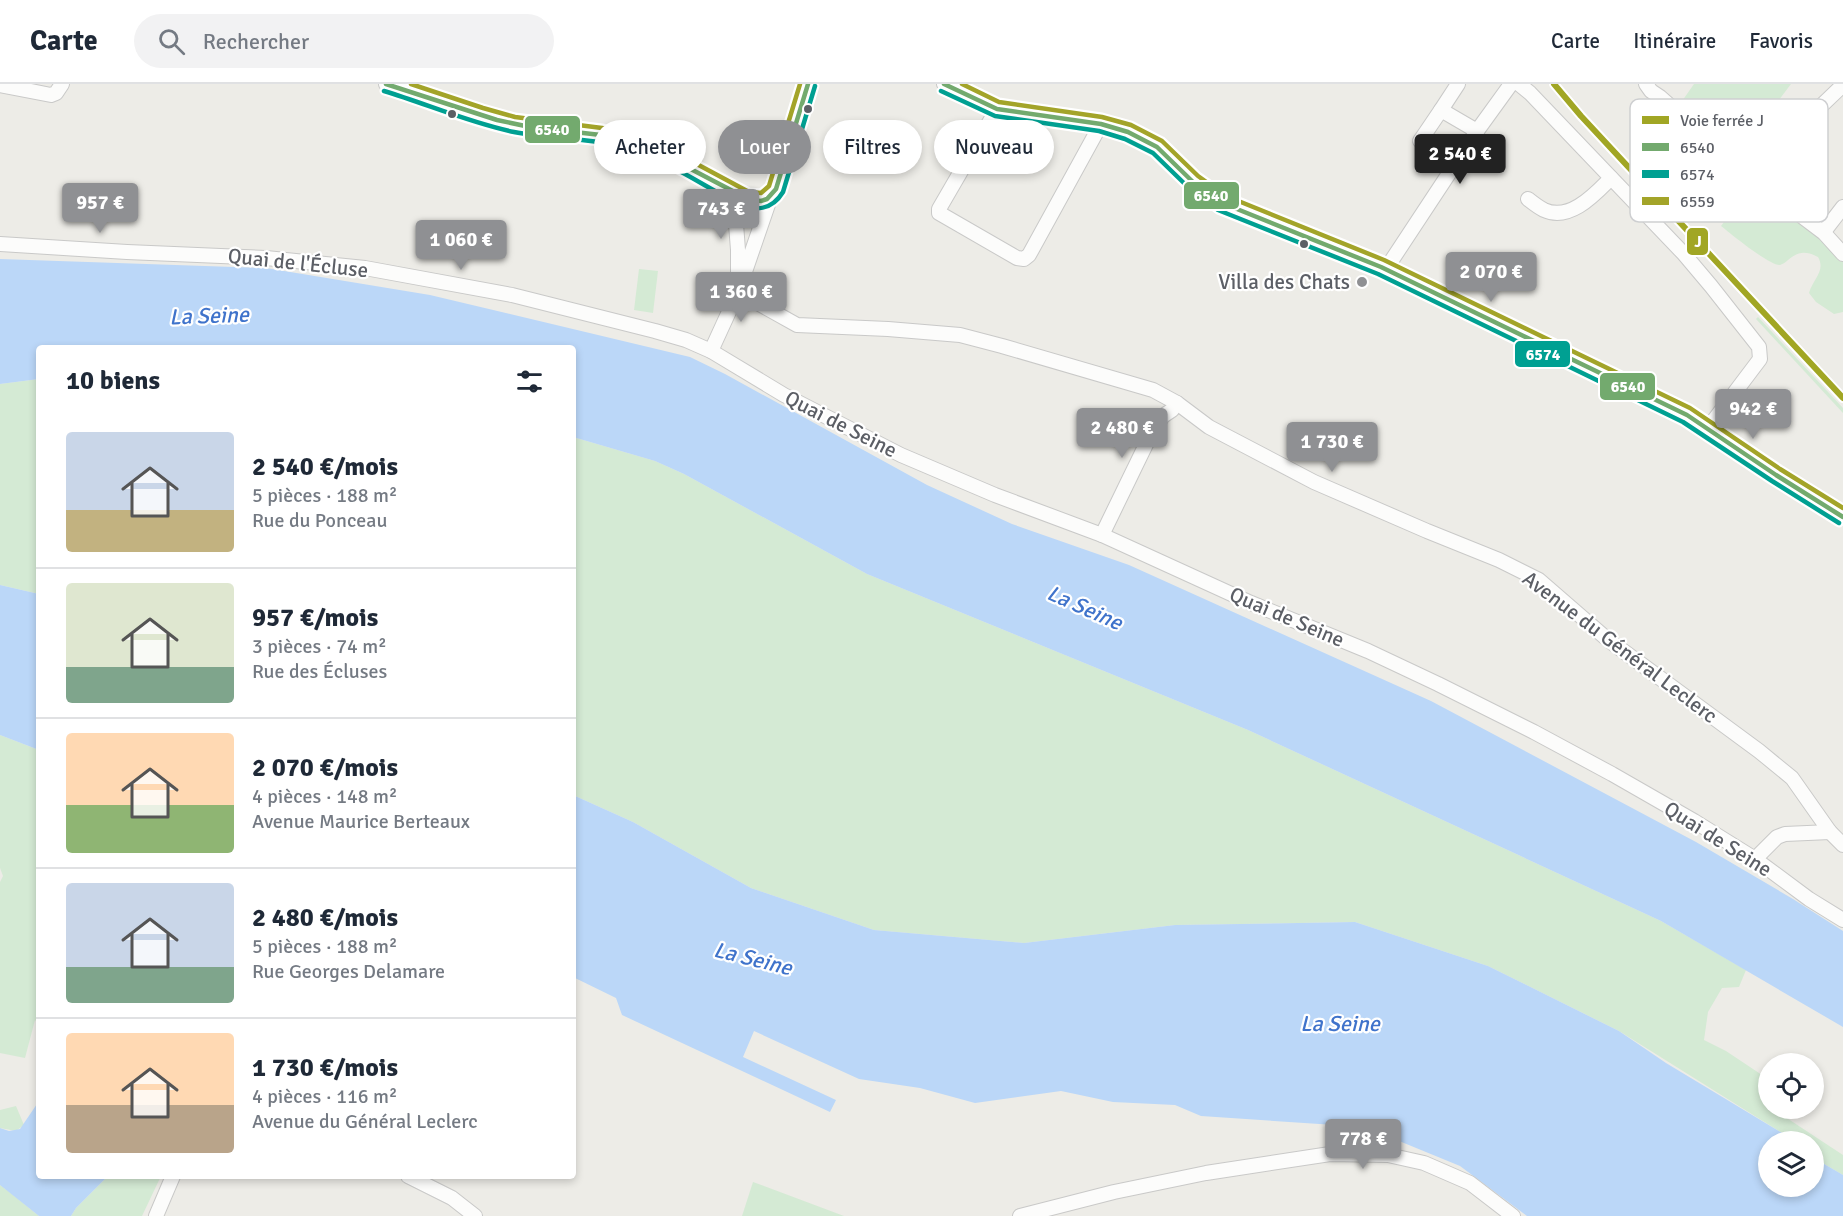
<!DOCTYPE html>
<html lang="fr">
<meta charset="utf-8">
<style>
body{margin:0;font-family:Signika,sans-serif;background:#f2f2f3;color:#1f2937;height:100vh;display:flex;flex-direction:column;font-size:22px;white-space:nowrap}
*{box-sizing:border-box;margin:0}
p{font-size:20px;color:#747a83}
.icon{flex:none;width:33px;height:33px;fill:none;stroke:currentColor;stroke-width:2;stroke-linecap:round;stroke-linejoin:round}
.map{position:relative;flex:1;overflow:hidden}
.sheet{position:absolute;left:36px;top:261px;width:540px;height:834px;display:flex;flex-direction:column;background:#fff;border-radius:6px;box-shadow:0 3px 9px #0003}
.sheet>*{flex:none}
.banner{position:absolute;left:594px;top:36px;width:570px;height:54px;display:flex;gap:12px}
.tools{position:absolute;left:1758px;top:969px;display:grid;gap:12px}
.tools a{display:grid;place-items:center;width:66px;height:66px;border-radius:50%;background:#fff;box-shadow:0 3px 9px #0003;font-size:30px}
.price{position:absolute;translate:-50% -51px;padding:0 14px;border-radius:6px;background:#8f9093;color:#fff;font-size:20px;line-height:39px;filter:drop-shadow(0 2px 3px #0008)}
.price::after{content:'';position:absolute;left:50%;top:36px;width:18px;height:14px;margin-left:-9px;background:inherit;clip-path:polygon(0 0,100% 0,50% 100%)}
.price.active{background:#222;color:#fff}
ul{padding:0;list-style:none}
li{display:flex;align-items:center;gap:18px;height:150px;padding:0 30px}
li+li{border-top:2px solid #e0e1e3}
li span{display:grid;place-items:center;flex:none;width:168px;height:120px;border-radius:6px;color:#555}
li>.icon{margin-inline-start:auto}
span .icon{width:72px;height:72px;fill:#fffc;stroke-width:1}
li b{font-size:26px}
h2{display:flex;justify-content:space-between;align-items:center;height:72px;padding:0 30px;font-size:26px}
.tag{padding:0 21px;border-radius:27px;background:#fff;box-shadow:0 3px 9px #0003;font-size:21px;line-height:54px}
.tag.active{background:#8f9093;color:#fff}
header{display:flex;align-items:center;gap:36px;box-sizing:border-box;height:84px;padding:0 30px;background:#fff;border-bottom:2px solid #e0e1e3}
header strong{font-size:28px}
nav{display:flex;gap:33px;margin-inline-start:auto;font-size:21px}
.search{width:420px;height:54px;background:#f2f2f3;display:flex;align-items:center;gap:15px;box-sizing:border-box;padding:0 21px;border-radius:33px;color:#747a83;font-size:22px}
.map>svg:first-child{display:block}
.green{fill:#d4ead4}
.water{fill:#bbd7f8}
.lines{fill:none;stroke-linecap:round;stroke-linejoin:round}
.minor-casing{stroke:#c9c9c8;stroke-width:16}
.minor{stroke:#fcfcfb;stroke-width:14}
.bus-1-casing{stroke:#fff;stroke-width:9}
.bus-2-casing{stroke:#fff;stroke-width:9}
.bus-3-casing{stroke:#fff;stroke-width:9}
.bus-1{stroke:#73aa6e;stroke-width:4.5}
.bus-2{stroke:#00a092;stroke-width:4.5}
.bus-3{stroke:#a3a429;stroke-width:4.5}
.rail-1-casing{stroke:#fff;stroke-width:10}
.rail-1{stroke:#a1a624;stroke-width:6}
.bus-dot{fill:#5c5f66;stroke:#fff;stroke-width:2}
.poi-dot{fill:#8f9093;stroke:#fff;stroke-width:2}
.labels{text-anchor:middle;stroke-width:4.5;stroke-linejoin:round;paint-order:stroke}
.street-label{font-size:21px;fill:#5c5f66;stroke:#fff}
.poi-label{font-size:21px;fill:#5c5f66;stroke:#fff;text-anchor:end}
.water-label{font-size:22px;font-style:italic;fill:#3f73cb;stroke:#fff}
.key{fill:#fff;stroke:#cecfd1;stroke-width:1.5}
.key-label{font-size:16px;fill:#5c5f66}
.line-badge{stroke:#fff;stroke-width:2}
.badge-label{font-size:16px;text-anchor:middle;font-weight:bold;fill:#fff}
</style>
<header>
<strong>Carte</strong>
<div class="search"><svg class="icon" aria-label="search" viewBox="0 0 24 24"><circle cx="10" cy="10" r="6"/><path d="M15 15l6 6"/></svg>Rechercher</div>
<nav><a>Carte</a><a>Itinéraire</a><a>Favoris</a></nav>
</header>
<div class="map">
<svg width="1843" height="1132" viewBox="0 0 1843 1132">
<rect width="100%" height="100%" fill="#edece7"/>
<g class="green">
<path d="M1694 0H1791L1752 52 1716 24 1702 40 1680 20Z"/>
<path d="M1750 103 1806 144 1813 147 1843 176V228L1834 230 1816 218 1809 209C1813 195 1826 187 1818 173 1806 167 1799 167 1788 176 1786 178 1783 180 1780 181 1770 182 1731 150 1721 142Z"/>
<path d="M639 185 658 187 653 229 634 226Z"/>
<path d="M1758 233 1843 324V329L1756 235Z"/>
<path d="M39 295V510L0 501V300Z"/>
<path d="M573 353 655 377 684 390 867 490 1248 646 1661 837 1746 886 1739 903 1722 904 1708 928 1704 956 1726 967 1768 995V1008L1763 1019 1768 1022V1024L1773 1025 1843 1071V1091L1814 1074V1058L1795 1057 1619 947 1488 882 1355 838 1175 841 1024 859 874 846 751 804 633 738 573 711Z"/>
<path d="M0 651 39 666V941L35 936 25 974 0 969V798L3 792 0 784Z"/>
<path d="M16 1022 24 1041 16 1047 0 1044V1026Z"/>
<path d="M108 1092H161L142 1132H71L76 1124Z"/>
<path d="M753 1098 844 1132H742Z"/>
<path d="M0 1101C14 1111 26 1122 39 1132H0Z"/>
</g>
<g class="water">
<path d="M0 175 266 184 430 211 690 273 725 290 927 401 1012 440 1129 481 1431 617 1696 758 1793 815 1843 847V943L1661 837 1248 646 867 490 684 390 655 377 573 353V264H39V295L0 300Z"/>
<path d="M0 501 39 510V666L0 651Z"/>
<path d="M573 711 633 738 751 804 874 846 1024 859 1175 841 1355 838 1488 882 1619 947 1666 979 1792 1055 1795 1057 1768 1058V1102H1814V1074L1843 1091V1132H1527L1460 1082 1365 1043 1201 1032 1175 1021 1113 1018 1061 1007 975 1019 920 1004 859 995 754 947 743 973 836 1016 830 1028 622 931 616 914 573 893Z"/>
<path d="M39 1017V1092H108L76 1124 71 1132H39L0 1101V1044L9 1047 20 1045Z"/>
</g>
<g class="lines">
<g class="minor-casing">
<g id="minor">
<path d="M386 0C429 12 470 31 513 40 553 49 596 47 635 58 676 71 712 98 750 116H764L771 112"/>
<path d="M944 0 997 25 1101 40 1128 48 1157 63 1193 98 1222 119 1381 183 1687 331 1776 391 1843 433"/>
<path d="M1519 0 1530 9 1684 170 1711 202 1759 263 1760 275 1708 344"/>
<path d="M1646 0 1651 7 1660 13 1755 97 1824 149 1843 170"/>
<path d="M0 1 51 11 56 9 62 0"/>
<path d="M997 25 939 125V129L1017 174 1024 175 1029 171 1101 40"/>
<path d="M1441 26 1458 0"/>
<path d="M1420 57 1441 26 1477 47"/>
<path d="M1792 61 1800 55 1820 23 1843 1"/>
<path d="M736 110 734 114 738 166V197"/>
<path d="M1528 115C1533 119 1538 123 1544 126 1570 138 1595 110 1611 94"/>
<path d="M1826 145 1843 123"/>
<path d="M0 160 127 168 266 174 365 184 512 211 655 247 686 256 711 267 784 311 901 371 995 411 1102 451 1251 519 1368 567 1438 600 1534 648 1612 690 1694 737 1755 775 1809 815 1843 836"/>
<path d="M1386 185 1477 47 1511 0"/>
<path d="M738 208 797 241 888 245 960 251 1002 262 1153 306 1177 319 1209 343 1314 398 1427 447 1499 476 1539 496 1607 555 1759 667 1792 694 1830 748 1843 761"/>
<path d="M711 267 738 208 771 112 779 97 808 0"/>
<path d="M1102 451 1153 346 1163 332 1172 326 1177 319"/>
<path d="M1755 775 1777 753 1785 750 1830 748"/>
<path d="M408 1092 452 1114 475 1132"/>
<path d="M156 1132 173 1092"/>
<path d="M1020 1132 1114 1108 1206 1089 1330 1070 1388 1071 1424 1079 1470 1099 1513 1132"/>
</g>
</g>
<use href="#minor" class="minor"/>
<g class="bus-1-casing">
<g id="bus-1">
<path d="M386 0 497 36 530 43 601 51 636 59 662 70 750 116 761 117 767 115 776 105 808 0"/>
<path d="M944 0 997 25 1101 40 1128 48 1157 63 1193 98 1222 119 1381 183 1687 331 1776 391 1843 433"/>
</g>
</g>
<g class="bus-2-casing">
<g id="bus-2">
<path d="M384 7C427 20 470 39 514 48 554 56 597 53 636 67 672 80 704 102 737 119 755 128 772 126 783 108L815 2"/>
<path d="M941 7 995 32 1099 47 1125 55 1153 69 1188 103 1218 126 1378 190 1683 338 1772 397 1839 439"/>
</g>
</g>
<g class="bus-3-casing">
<g id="bus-3">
<path d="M411 0 483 24 515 33 602 44 638 52 665 63 749 108 761 109 769 102 800 0"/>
<path d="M962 0 999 18 1102 33 1131 41 1162 57 1198 92 1226 112 1384 176 1690 324 1780 385 1843 424"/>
</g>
</g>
<use href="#bus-1" class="bus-1"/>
<use href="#bus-2" class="bus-2"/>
<use href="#bus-3" class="bus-3"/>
<g class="rail-1-casing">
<path id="rail-1" d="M1554 0 1581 32 1843 314"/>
</g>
<use href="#rail-1" class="rail-1"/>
</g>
<g class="bus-dot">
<circle cx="808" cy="25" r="5"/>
<circle cx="452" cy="30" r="5"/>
<circle cx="1304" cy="160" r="5"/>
</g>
<circle class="poi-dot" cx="1362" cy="198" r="6"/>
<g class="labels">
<g class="street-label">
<text transform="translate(298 179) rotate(6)" y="7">Quai de l'Écluse</text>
<text transform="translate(841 340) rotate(27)" y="7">Quai de Seine</text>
<text transform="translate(1287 533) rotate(23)" y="7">Quai de Seine</text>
<text transform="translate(1620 563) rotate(37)" y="7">Avenue du Général Leclerc</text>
<text transform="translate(1718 755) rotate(32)" y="7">Quai de Seine</text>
</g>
<g class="poi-label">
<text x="1350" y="205">Villa des Chats</text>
</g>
<g class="water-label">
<text transform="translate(209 231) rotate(-2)" y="8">La Seine</text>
<text transform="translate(1085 523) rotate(24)" y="8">La Seine</text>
<text transform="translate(753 874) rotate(14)" y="8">La Seine</text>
<text x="1340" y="947">La Seine</text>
</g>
</g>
<rect x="1630" y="15" width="198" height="123" rx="9" class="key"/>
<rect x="1642" y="32" width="27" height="8" fill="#a1a624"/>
<rect x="1642" y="59" width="27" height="8" fill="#73aa6e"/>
<rect x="1642" y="86" width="27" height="8" fill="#00a092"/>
<rect x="1642" y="113" width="27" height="8" fill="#a3a429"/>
<g class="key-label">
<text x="1680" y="42">Voie ferrée J</text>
<text x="1680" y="69">6540</text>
<text x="1680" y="96">6574</text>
<text x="1680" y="123">6559</text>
</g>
<g class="line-badge">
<rect x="524" y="31" width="57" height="29" rx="6" fill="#73aa6e"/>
<rect x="1183" y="97" width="57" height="29" rx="6" fill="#73aa6e"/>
<rect x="1686" y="143" width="23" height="29" rx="6" fill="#a1a624"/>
<rect x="1514" y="256" width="57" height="28" rx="6" fill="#00a092"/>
<rect x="1599" y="288" width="57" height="29" rx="6" fill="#73aa6e"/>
</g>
<g class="badge-label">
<text x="552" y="51">6540</text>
<text x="1211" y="117">6540</text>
<text x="1698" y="163">J</text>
<text x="1543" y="276">6574</text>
<text x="1628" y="308">6540</text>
</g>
</svg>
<div class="tools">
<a><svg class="icon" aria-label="locate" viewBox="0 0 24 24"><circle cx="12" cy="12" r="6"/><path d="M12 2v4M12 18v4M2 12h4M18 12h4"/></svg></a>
<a><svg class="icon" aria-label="layers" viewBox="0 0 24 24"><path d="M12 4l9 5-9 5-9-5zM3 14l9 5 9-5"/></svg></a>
</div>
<b class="price active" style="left:1460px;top:101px">2 540 €</b>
<b class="price" style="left:100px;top:150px">957 €</b>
<b class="price" style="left:721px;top:156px">743 €</b>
<b class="price" style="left:461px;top:187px">1 060 €</b>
<b class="price" style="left:1491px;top:219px">2 070 €</b>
<b class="price" style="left:741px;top:239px">1 360 €</b>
<b class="price" style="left:1753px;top:356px">942 €</b>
<b class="price" style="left:1122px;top:375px">2 480 €</b>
<b class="price" style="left:1332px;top:389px">1 730 €</b>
<b class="price" style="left:1363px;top:1086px">778 €</b>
<div class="banner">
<a class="tag">Acheter</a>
<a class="tag active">Louer</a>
<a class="tag">Filtres</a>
<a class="tag">Nouveau</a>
</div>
<section class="sheet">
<h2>10 biens<svg class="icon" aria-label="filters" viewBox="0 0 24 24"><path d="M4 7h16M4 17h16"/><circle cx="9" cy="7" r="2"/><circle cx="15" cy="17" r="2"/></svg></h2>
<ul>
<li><span style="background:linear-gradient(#c9d6e8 65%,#c2b280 0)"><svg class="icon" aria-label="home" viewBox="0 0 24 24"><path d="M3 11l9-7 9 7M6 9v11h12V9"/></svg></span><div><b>2 540 €/mois</b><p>5 pièces · 188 m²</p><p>Rue du Ponceau</p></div></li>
<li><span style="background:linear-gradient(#dfe7d0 70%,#7fa58c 0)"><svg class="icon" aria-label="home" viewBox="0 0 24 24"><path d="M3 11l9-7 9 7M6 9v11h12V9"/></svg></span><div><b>957 €/mois</b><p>3 pièces · 74 m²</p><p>Rue des Écluses</p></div></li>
<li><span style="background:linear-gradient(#ffd9b3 60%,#8fb573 0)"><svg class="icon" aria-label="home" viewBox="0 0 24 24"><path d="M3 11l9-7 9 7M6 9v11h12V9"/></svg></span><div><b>2 070 €/mois</b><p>4 pièces · 148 m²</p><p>Avenue Maurice Berteaux</p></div></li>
<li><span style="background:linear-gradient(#c9d6e8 70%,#7fa58c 0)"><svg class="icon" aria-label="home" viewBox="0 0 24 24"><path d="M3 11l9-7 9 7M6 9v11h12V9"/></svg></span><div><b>2 480 €/mois</b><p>5 pièces · 188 m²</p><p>Rue Georges Delamare</p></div></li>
<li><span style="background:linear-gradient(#ffd9b3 60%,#b9a48a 0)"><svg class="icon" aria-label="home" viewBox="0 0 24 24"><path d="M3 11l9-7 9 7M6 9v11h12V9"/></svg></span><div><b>1 730 €/mois</b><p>4 pièces · 116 m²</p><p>Avenue du Général Leclerc</p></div></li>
</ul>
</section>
</div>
